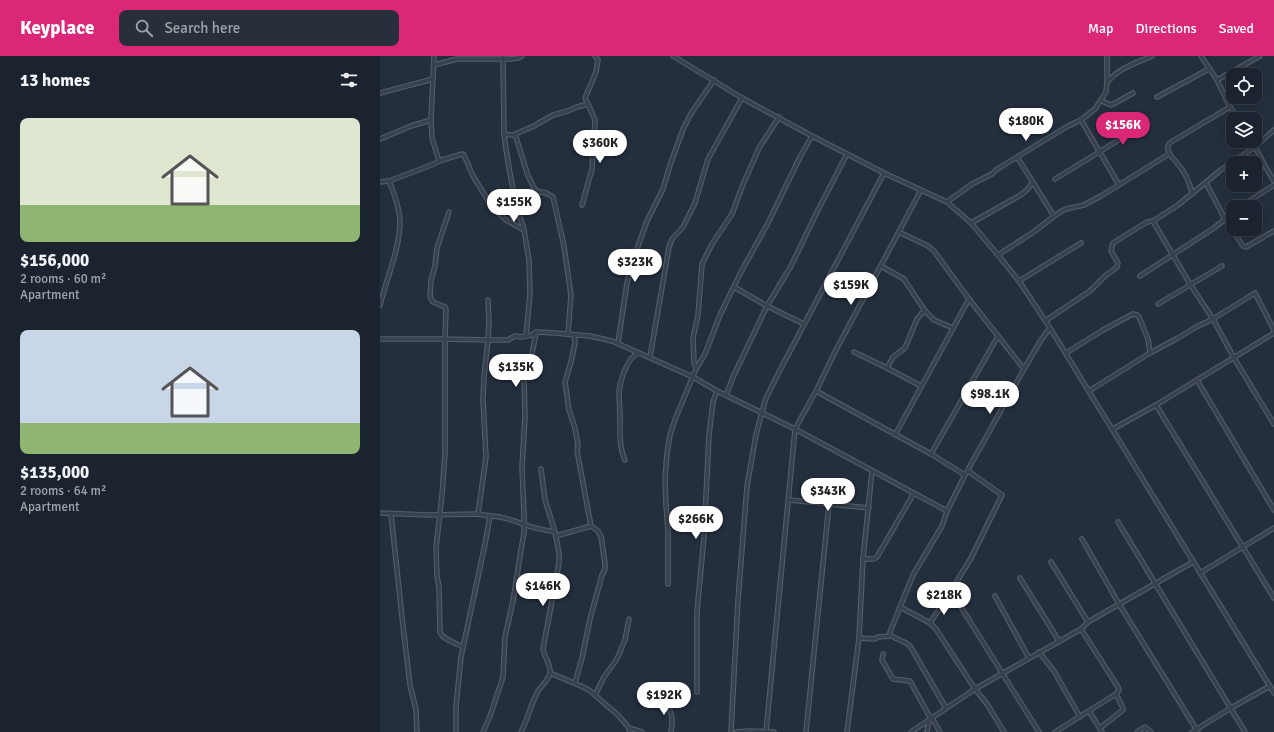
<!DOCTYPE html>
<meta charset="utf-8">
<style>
body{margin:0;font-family:Signika,sans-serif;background:#282f3a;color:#f1f3f6;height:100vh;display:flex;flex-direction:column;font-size:15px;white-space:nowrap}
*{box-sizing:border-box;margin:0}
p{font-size:13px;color:#a0a4aa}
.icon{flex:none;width:22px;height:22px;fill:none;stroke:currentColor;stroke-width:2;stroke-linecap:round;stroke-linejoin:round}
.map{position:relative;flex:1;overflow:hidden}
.details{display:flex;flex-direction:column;background:#1b232e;width:380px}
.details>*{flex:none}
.controls{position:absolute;left:846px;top:12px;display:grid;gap:8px}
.controls a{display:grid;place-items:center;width:36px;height:36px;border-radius:8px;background:#1b232e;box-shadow:0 2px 10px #0003,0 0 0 1px #39404a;font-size:20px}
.price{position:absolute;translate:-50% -34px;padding:0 9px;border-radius:14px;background:#fff;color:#222;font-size:13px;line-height:26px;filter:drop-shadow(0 1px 2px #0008)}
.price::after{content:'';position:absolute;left:50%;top:24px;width:12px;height:9px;margin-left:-6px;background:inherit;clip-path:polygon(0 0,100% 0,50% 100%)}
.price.on{background:#db2777;color:#fff}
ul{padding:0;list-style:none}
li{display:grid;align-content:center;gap:8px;height:212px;padding:0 20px}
li span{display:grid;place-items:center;height:124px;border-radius:8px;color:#555}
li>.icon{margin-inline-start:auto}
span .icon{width:72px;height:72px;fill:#fffc;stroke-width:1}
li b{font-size:17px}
h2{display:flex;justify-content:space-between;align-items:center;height:48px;padding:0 20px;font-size:17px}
header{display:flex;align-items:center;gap:24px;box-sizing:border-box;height:56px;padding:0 20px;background:#db2777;color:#fff}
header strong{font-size:19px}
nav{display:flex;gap:22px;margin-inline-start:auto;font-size:14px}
.search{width:280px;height:36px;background:#282f3a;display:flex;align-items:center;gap:10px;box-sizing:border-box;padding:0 14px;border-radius:8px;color:#a0a4aa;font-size:15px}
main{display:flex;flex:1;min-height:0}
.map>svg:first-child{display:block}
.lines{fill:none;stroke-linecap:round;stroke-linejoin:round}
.street-casing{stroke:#565f6c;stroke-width:5.5}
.street{stroke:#38414e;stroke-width:3.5}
</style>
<header>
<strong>Keyplace</strong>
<div class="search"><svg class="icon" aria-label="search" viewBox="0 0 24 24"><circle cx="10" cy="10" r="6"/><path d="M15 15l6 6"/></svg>Search here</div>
<nav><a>Map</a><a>Directions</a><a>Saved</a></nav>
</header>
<main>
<section class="details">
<h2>13 homes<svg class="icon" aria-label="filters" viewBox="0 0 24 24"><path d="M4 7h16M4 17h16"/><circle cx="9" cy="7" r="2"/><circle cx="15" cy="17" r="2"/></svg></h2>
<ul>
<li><span style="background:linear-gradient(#dfe7d0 70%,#8fb573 0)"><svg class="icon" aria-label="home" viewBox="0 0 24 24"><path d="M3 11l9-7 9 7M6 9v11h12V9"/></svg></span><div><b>$156,000</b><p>2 rooms · 60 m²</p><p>Apartment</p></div></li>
<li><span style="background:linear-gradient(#c9d6e8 75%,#8fb573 0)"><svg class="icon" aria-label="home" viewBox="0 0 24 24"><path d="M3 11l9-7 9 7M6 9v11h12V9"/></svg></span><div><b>$135,000</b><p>2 rooms · 64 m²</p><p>Apartment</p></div></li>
</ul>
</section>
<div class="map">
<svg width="894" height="676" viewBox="0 0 894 676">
<rect width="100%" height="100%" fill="#242f3e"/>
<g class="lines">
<g class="street-casing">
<g id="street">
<path d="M123 0 124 78 133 79 136 81 148 120 156 135 166 137 173 141 184 190 191 239 188 278"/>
<path d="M293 0 362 42 432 80 504 117 567 146 591 167 618 199 639 225 670 272 894 637"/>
<path d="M821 0 837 24 850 51 858 63"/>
<path d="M54 9 77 3H130L138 2 142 0"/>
<path d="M837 24 880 0"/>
<path d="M727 26C741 11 754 8 772 0"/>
<path d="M0 37 53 23"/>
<path d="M777 41 829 13"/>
<path d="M722 45 731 49 739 45 753 37"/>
<path d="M208 48 205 42 216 16 218 4 215 0"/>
<path d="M701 64 739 129"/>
<path d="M124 78C128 111 134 143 144 174"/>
<path d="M133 79 154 70 173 59 188 55 197 51 208 48 215 64 212 113 202 149"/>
<path d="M0 83 31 70 51 64"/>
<path d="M872 85 885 110 894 125"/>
<path d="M637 101 674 160"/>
<path d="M59 105 82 98 84 99 93 120 112 151 126 164 144 174 149 204 150 238 146 280"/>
<path d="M675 123 760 71"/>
<path d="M9 125 54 108 59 105 52 82 51 64 54 0"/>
<path d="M0 126 9 125C14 137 19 150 20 164 20 193 7 221 0 249"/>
<path d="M826 127 845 163 863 190 866 191 894 175"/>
<path d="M812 138C810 127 805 116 797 107 794 103 789 99 788 94 787 90 788 88 791 86L850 51"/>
<path d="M567 146 592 128 612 118 616 114 637 101 688 70 701 64 715 53 726 36 727 26V0"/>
<path d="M860 151 894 129"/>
<path d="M69 156 57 192 55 210 51 225 50 241 53 246 65 251 66 253 65 283 108 284 104 321 103 344 106 401 98 458"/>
<path d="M773 165 810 228 833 263 854 302 894 368"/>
<path d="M591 167 639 140 646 135 653 126"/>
<path d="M519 176 548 190 554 195 589 243 644 313"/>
<path d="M618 199 652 177 680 156 686 153 704 149 721 140 789 98"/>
<path d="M501 210 524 223 545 255 554 264 573 272"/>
<path d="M760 220 834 172 853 157"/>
<path d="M639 225 701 187"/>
<path d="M354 231 387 250 424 268"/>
<path d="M108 244 109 265 108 284H128L135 280 141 281 152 279 156 276 174 277 210 280 232 285 313 321 337 335 415 373 567 455"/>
<path d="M778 248 842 210"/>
<path d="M665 265 710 235 725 220 737 211 738 207 731 195 733 187 767 166 773 165 798 149 842 113 875 91 894 74"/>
<path d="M194 279 195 287 191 306 185 326 189 354 195 372 198 389 197 395 211 470 218 475 221 480 225 508V513L222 519 210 563 202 602 195 627"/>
<path d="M0 283H65V396L62 439 56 492 57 520 59 531 60 576C63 584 76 587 83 591"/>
<path d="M238 287 247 227 252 207 267 165 283 133 291 106 304 71 312 56 334 24"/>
<path d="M474 296 507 312 541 330"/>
<path d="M686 297 723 274 753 258 757 259 759 261 768 283 770 297"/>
<path d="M270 301 289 191 292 183 303 171 315 147 328 103 362 42"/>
<path d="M507 312 513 301 525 292 537 263 542 257 545 255"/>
<path d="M316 313 314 307 313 282 318 259 322 208 332 188 352 158 362 131 379 92 399 61"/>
<path d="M817 324 894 454"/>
<path d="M436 335 551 398 585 419"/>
<path d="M709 335 770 297 798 282 816 271 833 263 875 237 894 274"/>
<path d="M346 339 353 321 387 250 411 210 437 156 467 98"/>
<path d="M776 349 894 542"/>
<path d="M733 373 776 349 894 277"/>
<path d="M515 379 589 243"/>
<path d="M551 398 618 280"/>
<path d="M245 404C239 391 240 376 240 361 240 353 239 345 239 337 240 325 247 301 259 297"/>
<path d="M161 413 165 444 175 476"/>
<path d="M588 415 622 439 591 502 571 535 550 567 556 573 595 633 607 648 624 676"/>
<path d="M409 444 489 452"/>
<path d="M0 457 48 459 98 458 110 460 105 488 81 601 76 651V676"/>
<path d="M11 458 23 570 30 629 36 654 37 676"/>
<path d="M110 460C122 460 132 464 143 468 153 472 164 474 175 476L179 497V507L163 593C164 601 171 608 170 617 168 625 162 629 158 635 151 647 148 663 141 676"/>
<path d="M738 466 865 676"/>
<path d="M176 480 211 470"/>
<path d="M702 483 739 548 818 676"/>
<path d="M483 503H494L497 501 534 437"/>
<path d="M671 506 708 566"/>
<path d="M820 517 894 472"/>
<path d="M640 522 679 585"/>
<path d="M288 528V475L286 449 285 424 287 397 290 379 296 361 316 313 325 298 340 259 361 216 387 169 420 101 432 80"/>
<path d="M571 535 659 676"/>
<path d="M615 540 649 602"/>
<path d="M520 551 550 567"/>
<path d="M479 582 494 583 498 581 511 580"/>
<path d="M659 596 674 615 700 661"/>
<path d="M503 598 502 604 513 623 530 625 551 663"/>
<path d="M170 617 201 630 209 634 239 660 249 672 250 676"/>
<path d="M317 636V555L324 481 329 379 333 346 337 335"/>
<path d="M215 639 224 621 237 603 245 584 249 563"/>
<path d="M284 643C291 655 294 661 291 676"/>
<path d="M566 652 530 590 526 587 511 580 510 576 533 519 562 470 567 455 585 419 644 313 661 284 670 272"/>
<path d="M709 655 722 676"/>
<path d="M552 662 560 676"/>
<path d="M249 672 262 676"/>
<path d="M720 672 743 654V652L736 638"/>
<path d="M103 676 110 660 123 621 125 581 133 545 141 494 144 477V459L142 411 145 361 144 322 152 298 156 277"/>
<path d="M351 676 358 544 367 430 376 379 382 356 386 342 399 316 504 117"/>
<path d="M356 676 369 675 394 676"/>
<path d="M386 676 415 373 436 335 456 294 541 134"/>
<path d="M426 676 449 448"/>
<path d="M467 676 479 582 483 503 492 415"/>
<path d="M531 676 595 633 701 573 708 566 813 506"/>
<path d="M547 676 549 664"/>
<path d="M675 676 736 638 739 634 738 631 701 573"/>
<path d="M757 676 765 671 771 676"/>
<path d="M812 676 851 652 890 630"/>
</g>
</g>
<use href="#street" class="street"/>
</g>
</svg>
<div class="controls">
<a><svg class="icon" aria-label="locate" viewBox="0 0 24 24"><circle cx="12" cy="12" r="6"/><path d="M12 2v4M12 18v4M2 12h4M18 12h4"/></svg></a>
<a><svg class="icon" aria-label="layers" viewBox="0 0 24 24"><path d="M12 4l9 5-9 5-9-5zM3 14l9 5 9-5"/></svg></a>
<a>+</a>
<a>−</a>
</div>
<b class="price" style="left:646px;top:86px">$180K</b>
<b class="price on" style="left:743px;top:90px">$156K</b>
<b class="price" style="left:220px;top:108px">$360K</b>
<b class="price" style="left:134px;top:167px">$155K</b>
<b class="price" style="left:255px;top:227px">$323K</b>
<b class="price" style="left:471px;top:250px">$159K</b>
<b class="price" style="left:136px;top:332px">$135K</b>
<b class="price" style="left:610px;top:359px">$98.1K</b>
<b class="price" style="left:448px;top:456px">$343K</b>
<b class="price" style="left:316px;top:484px">$266K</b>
<b class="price" style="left:163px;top:551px">$146K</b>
<b class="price" style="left:564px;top:560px">$218K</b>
<b class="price" style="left:284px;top:660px">$192K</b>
</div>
</main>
